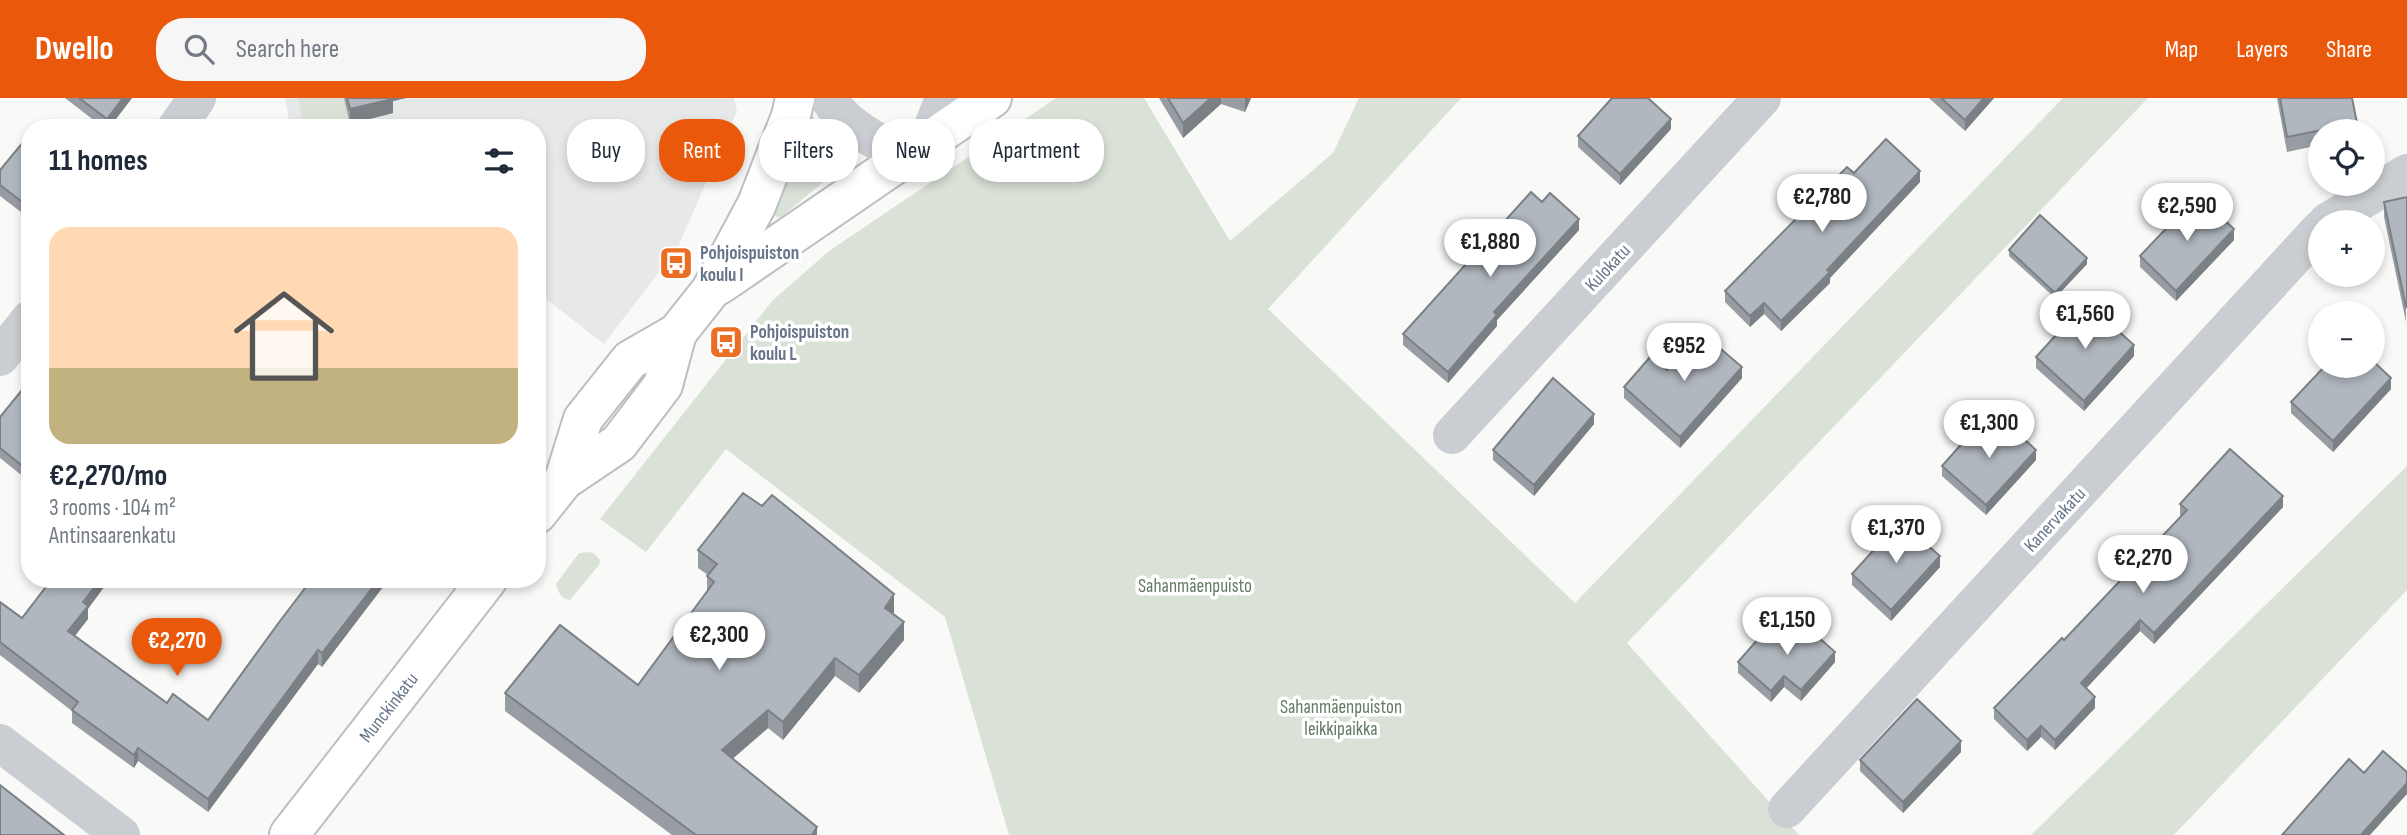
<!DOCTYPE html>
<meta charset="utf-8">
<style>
body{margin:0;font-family:"Sofia Sans Condensed",sans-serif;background:#f6f6f7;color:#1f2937;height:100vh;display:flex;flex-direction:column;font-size:26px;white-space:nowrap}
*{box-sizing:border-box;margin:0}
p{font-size:23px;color:#747a83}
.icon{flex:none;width:38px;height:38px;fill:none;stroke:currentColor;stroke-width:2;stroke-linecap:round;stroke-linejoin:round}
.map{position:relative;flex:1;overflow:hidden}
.sheet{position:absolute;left:21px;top:21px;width:525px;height:469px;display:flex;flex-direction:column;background:#fff;border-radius:28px;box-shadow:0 4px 10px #0003}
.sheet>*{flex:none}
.guide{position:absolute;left:567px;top:21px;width:665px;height:63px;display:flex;gap:14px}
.buttons{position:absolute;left:2308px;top:21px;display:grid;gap:14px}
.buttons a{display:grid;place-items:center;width:77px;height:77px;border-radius:50%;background:#fff;box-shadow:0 4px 10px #0003;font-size:35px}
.price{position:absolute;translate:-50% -60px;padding:0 16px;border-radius:24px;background:#fff;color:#222;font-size:23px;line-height:46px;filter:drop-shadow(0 2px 4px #0008)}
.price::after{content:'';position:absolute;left:50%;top:42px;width:21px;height:16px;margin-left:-10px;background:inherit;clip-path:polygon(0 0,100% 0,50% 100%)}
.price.active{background:#ea580c;color:#fff}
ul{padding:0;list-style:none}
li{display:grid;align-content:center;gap:14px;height:371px;padding:0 28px}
li span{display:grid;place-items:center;height:217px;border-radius:21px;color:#555}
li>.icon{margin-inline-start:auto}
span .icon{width:126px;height:126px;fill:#fffc;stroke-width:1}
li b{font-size:30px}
h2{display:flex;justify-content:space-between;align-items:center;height:84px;padding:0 28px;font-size:30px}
.tag{padding:0 24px;border-radius:28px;background:#fff;box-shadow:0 4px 10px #0003;font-size:24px;line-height:63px}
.tag.active{background:#ea580c;color:#fff}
header{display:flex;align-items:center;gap:42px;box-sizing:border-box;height:98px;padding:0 35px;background:#ea580c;color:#fff}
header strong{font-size:33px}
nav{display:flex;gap:38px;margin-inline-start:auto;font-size:24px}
.search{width:490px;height:63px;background:#f6f6f7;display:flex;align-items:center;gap:18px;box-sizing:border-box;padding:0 24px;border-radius:28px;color:#747a83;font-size:26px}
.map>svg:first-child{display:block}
.built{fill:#e7e9e8}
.green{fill:#dae2d8}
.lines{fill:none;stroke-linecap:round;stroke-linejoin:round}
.major-casing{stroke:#bbbec3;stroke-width:42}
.minor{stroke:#cacdd1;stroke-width:38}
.major{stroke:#fff;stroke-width:38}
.wall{fill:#979da3}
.shaded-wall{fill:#7b8085}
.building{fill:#b0b7be;stroke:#7b8085;stroke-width:2}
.labels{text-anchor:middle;stroke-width:7;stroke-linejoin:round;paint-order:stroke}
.poi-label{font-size:19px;font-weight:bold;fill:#67768a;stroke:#fff;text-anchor:start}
.street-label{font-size:19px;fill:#67768a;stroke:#fff}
.park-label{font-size:19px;fill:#647b63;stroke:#fff}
</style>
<header>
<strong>Dwello</strong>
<div class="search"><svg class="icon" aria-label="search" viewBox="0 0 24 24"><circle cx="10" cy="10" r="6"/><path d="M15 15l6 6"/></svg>Search here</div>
<nav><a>Map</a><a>Layers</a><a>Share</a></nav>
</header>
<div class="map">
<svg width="2407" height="737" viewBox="0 0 2407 737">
<rect width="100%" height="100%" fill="#f9faf7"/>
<path class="built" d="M285 0H734L737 13 678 149 604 246 537 194V30H304L289 22Z"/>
<g class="green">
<path d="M298 0H344L350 26 344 30H305Z"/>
<path d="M1056 0H1144L1230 143 1333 55 1359 0H1461L1268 211 1575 505 2063 0H2148L1627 545 1799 737H1009L945 519 726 351 646 454 600 421 772 203 829 153Z"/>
<path d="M811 16C825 34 838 47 861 52L784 117 778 120 774 116 773 112Z"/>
<path d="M2407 368V492L2174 737H2031Z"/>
<path d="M587 454 594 455 600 462 599 467 570 502C561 501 558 494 556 486L579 455Z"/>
</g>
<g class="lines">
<g class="major-casing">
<g id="major">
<path d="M719 187 992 0"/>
<path d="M564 382 583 321 630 262 677 235 711 192 757 106 791 18 795 0"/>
<path d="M537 416 564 382 619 345 663 287 677 235"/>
<path d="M289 737 488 481"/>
</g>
</g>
<g class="minor">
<path d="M829 0C842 26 881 48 908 57"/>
<path d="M176 30 197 0"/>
<path d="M927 44 944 0"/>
<path d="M2327 124 2407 75"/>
<path d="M0 259 30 221"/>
<path d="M1452 337 1762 0"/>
<path d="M0 645 121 737"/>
<path d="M1787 711 2320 131"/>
</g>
<use href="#major" class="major"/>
</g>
<g class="wall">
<path d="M65 0H132L109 30H104Z"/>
<path d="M344 0H406L393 3V15L350 26Z"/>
<path d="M1159 0H1251L1245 14 1221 6 1183 40Z"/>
<path d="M1929 0H1994L1965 33Z"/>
<path d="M2277 0H2352L2357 25V33H2320V47L2287 54Z"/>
<path d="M1671 31 1620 87 1578 49V38Z"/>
<path d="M30 38V121L0 98V72Z"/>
<path d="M1854 75 1920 84 1830 180V185L1781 233 1764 216 1750 229 1725 204V193Z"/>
<path d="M2407 99 2406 224 2384 119V104Z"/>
<path d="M1542 104 1579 132 1497 222V228L1448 285 1403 247V236Z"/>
<path d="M2234 142 2176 203 2140 169V158Z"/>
<path d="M2009 152 2087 166 2055 200 2009 158Z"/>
<path d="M2134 258 2084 313 2036 270V259Z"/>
<path d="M1667 272 1742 280 1680 350 1624 300V289Z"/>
<path d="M30 282V384L0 360V319Z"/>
<path d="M2391 291 2333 354 2291 315V304Z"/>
<path d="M1594 326 1534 398 1493 362V352Z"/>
<path d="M1992 334 2036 362 1986 417 1942 378V368Z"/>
<path d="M2180 406 2283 409 2154 546 2140 533 2086 590 2095 610 2055 652 2041 639 2027 653 1994 621V610L2064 542 2182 418 2180 417Z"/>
<path d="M698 452 894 514 893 516 904 542 859 595 835 578 783 642 768 630 732 661 817 737H672L505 613V595L638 587 707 494V478L708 477 698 470Z"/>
<path d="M1940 469 1891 523 1852 487V476Z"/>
<path d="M312 481H389L322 569 318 566 208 714 138 663 134 670 72 625V613L0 557V504L22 520 88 511V521L75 538 167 605 208 622Z"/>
<path d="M1777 542 1835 564 1801 603 1784 589 1771 604 1738 575V564Z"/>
<path d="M1961 654 1903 715 1860 673V662Z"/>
</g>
<g class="shaded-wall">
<path d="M123 0H132L109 30H107V21Z"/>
<path d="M390 0H406L393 3V15L350 26V11Z"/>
<path d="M1211 0H1221V6L1183 40V25Z"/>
<path d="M1245 0H1251L1245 14Z"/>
<path d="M1984 0H1994L1965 33V22Z"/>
<path d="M1671 21V31L1620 87V76Z"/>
<path d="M1920 73V84L1830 180V185L1781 233V223L1827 172Z"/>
<path d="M1579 121V132L1497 222V228L1448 285V274L1494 214Z"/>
<path d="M2234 131V142L2176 203V193Z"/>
<path d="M2087 160V166L2055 200V195Z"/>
<path d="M1764 205V216L1750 229V218Z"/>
<path d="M2134 247V258L2084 313V303Z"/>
<path d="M1742 269V280L1680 350V339Z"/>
<path d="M2391 280V291L2333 354V343Z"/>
<path d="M1594 316V326L1534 398V387Z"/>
<path d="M2036 352V362L1986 417V407Z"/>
<path d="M2283 398V409L2154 546V535Z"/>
<path d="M1940 458V469L1891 523V512Z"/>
<path d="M101 481H110L88 511V521L68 546V533L83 504Z"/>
<path d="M379 481H389L322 569V555Z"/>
<path d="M894 496V514L885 528V510Z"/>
<path d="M2140 522V533L2081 596V585Z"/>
<path d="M904 524V542L859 595V577Z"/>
<path d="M318 552V566L208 714V701Z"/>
<path d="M1835 554V564L1801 603V592Z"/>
<path d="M835 560V578L783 642V624Z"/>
<path d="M1784 578V589L1771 604V593Z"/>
<path d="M2095 599V610L2055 652V642Z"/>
<path d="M768 612V630L722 670V652Z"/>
<path d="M2041 628V639L2027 653V642Z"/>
<path d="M1961 643V654L1903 715V704Z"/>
<path d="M138 650V663L134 670V657Z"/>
<path d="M2407 685V696L2370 737H2361Z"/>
<path d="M817 729V737H812Z"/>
</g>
<g class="building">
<path d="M79 0H123L107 21Z"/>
<path d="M347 0H393V1L350 11Z"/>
<path d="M1168 0H1211L1183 25Z"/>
<path d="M1612 0H1648L1671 21 1620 76 1578 38Z"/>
<path d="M1941 0H1984L1965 22Z"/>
<path d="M2280 0H2352L2357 25 2287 39Z"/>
<path d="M29 37 30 38V110L0 87V72Z"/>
<path d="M1886 41 1920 73 1827 172 1830 174 1781 223 1764 205 1750 218 1725 193 1847 69 1854 75Z"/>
<path d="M1531 94 1542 104 1550 95 1579 121 1494 214 1497 217 1448 274 1403 236Z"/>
<path d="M2198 97 2234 131 2176 193 2140 158Z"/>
<path d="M2407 99V208L2406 209 2384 104Z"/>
<path d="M2040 117 2087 160 2055 195 2009 152Z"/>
<path d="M2086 204 2134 247 2084 303 2036 259Z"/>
<path d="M1701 234 1742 269 1680 339 1624 289 1651 258 1667 272Z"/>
<path d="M2373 263 2391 280 2333 343 2291 304 2325 268H2373Z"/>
<path d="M1553 280 1594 316 1534 387 1493 352Z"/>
<path d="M30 282V374L0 350V319Z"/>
<path d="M2003 322 2036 352 1986 407 1942 368 1981 324 1992 334Z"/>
<path d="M2230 351 2283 398 2154 535 2140 522 2081 585 2095 599 2055 642 2041 628 2027 642 1994 610 2062 540 2064 542 2187 412 2180 406Z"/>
<path d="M743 395 762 408 772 397 894 496 885 510 904 524 859 577 835 560 783 624 768 612 722 652 817 729 812 737H696L505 595 560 527 638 587 714 484 707 478 717 466 698 452Z"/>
<path d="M1900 423 1940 458 1891 512 1852 476Z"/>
<path d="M52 481H101L83 504 88 508 68 533 167 605 173 596 208 622 280 523 312 481H379L322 555 318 552 208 701 138 650 134 657 72 612 78 604 0 544V504L22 520Z"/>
<path d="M1797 520 1835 554 1801 592 1784 578 1771 593 1738 564 1766 532 1777 542Z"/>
<path d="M1917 601 1961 643 1903 704 1860 662Z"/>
<path d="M2383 653 2407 674V685L2361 737H2282L2349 661 2364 675Z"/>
<path d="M0 687 64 737H0Z"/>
</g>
<defs>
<g id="bus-square" transform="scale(1.75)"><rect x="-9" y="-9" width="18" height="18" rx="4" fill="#ec6e25" stroke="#fff"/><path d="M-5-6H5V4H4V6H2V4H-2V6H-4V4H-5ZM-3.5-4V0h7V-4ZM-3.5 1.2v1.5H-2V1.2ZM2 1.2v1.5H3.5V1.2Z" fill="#fff"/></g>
</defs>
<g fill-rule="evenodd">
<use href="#bus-square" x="676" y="165"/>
<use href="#bus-square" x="726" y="244"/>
</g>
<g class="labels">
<g class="poi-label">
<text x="700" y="161">Pohjoispuiston<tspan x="700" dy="22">koulu I</tspan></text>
<text x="750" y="240">Pohjoispuiston<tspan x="750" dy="22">koulu L</tspan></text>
</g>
<g class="street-label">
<text transform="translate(1607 169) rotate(-47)" y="7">Kulokatu</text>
<text transform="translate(2054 421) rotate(-47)" y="7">Kanervakatu</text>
<text transform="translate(388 609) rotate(-52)" y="7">Munckinkatu</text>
</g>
<g class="park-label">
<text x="1195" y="494">Sahanmäenpuisto</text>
<text x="1341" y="615">Sahanmäenpuiston<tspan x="1341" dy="22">leikkipaikka</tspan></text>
</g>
</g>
</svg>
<div class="buttons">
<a><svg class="icon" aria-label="locate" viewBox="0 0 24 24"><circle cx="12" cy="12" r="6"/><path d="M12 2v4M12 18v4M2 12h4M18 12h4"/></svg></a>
<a>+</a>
<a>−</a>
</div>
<b class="price" style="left:1822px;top:136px">€2,780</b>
<b class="price" style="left:2187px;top:145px">€2,590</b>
<b class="price" style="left:1490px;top:181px">€1,880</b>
<b class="price" style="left:2085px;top:253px">€1,560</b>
<b class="price" style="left:1684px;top:285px">€952</b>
<b class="price" style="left:1989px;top:362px">€1,300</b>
<b class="price" style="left:1896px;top:467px">€1,370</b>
<b class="price" style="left:2143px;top:497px">€2,270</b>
<b class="price" style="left:1787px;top:559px">€1,150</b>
<b class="price" style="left:719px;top:574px">€2,300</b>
<b class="price active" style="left:177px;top:580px">€2,270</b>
<div class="guide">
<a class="tag">Buy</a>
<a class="tag active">Rent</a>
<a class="tag">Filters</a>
<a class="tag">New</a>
<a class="tag">Apartment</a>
</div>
<section class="sheet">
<h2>11 homes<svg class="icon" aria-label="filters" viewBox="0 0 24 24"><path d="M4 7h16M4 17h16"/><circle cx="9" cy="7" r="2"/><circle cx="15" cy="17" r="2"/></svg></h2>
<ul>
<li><span style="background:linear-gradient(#ffd9b3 65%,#c2b280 0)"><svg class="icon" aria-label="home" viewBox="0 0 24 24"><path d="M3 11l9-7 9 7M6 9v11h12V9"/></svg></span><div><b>€2,270/mo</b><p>3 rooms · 104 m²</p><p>Antinsaarenkatu</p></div></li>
</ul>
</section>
</div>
